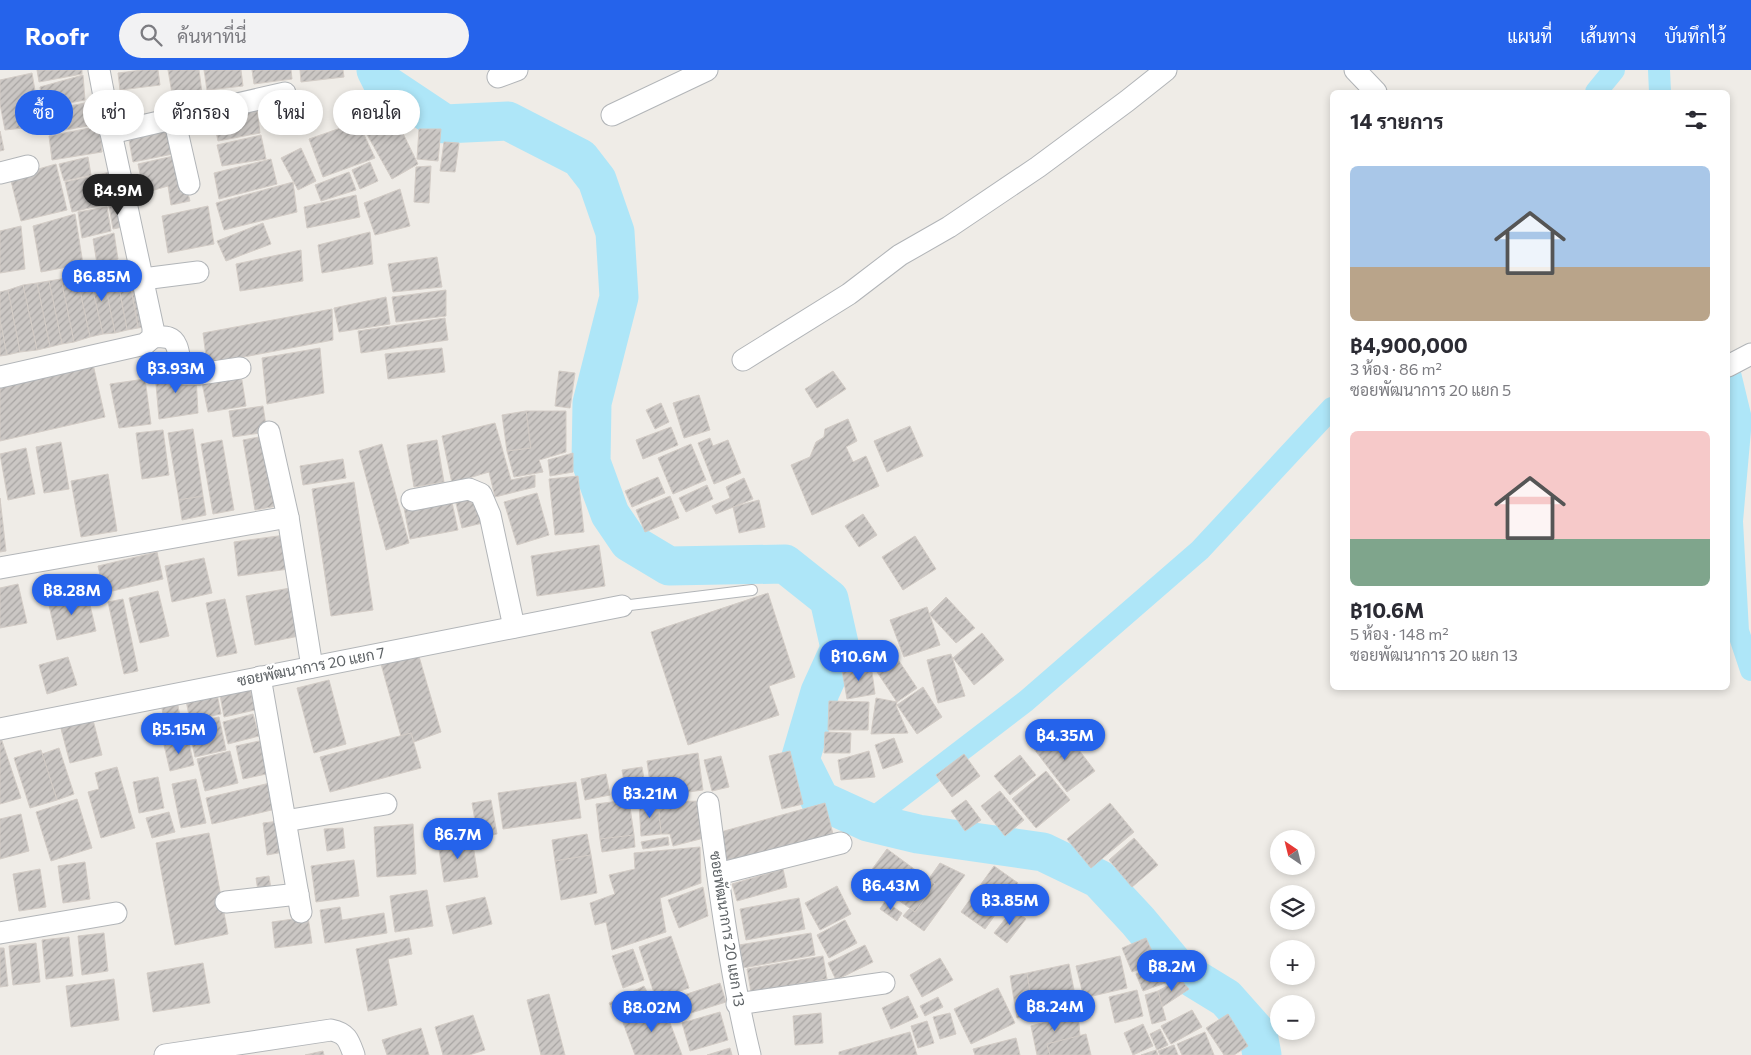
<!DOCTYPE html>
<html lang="th">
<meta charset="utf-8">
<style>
body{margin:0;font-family:Commissioner,Sarabun,sans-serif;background:#f2f2f3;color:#2b2b33;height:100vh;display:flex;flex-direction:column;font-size:19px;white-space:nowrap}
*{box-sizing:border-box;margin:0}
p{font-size:16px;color:#7c7c81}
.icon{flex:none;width:28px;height:28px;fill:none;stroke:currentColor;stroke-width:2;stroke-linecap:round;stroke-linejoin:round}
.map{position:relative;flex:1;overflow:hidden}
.panel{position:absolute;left:1330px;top:20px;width:400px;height:600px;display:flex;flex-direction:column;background:#fff;border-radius:8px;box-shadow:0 2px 8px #0003}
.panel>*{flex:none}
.banner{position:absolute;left:15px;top:20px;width:475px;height:45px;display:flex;gap:10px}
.needle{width:32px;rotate:325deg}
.fabs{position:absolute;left:1270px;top:760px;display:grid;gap:10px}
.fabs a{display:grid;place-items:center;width:45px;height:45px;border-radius:50%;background:#fff;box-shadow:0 2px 8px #0003;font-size:25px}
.price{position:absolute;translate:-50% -42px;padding:0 11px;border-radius:18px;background:#2563eb;color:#fff;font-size:16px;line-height:32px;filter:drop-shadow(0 1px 2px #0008)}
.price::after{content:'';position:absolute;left:50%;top:30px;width:15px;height:11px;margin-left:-8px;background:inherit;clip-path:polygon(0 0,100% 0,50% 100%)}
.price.current{background:#222;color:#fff}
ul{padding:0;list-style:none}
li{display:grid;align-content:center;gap:10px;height:265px;padding:0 20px}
li span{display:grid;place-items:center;height:155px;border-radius:8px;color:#555}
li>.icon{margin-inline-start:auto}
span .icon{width:90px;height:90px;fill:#fffc;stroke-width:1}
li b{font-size:21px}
h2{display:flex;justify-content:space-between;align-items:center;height:60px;padding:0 20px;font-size:21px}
.chip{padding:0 18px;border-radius:22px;background:#fff;box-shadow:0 2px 8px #0003;font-size:18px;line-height:45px}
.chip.current{background:#2563eb;color:#fff}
header{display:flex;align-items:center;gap:30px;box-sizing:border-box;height:70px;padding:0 25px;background:#2563eb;color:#fff}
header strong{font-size:24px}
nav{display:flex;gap:28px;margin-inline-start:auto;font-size:18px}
.search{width:350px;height:45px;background:#f2f2f3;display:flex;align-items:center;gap:12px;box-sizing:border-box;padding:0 18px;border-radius:28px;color:#7c7c81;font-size:19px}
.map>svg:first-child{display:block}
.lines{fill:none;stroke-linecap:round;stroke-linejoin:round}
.canal{stroke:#aee6f8;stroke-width:22}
.river{stroke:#aee6f8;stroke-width:39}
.building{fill:url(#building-hatch);stroke:#d3ccc6}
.service-casing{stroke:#b2b5b8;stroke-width:12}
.minor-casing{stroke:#b2b5b8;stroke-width:23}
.service{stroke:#fff;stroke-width:10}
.minor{stroke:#fff;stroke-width:21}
.labels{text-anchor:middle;stroke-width:4.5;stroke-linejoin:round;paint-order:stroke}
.street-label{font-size:15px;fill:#5e6366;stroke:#fff}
</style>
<header>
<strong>Roofr</strong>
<div class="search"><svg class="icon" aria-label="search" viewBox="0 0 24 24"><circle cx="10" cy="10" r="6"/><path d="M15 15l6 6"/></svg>ค้นหาที่นี่</div>
<nav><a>แผนที่</a><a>เส้นทาง</a><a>บันทึกไว้</a></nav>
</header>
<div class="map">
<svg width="1751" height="985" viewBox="0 0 1751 985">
<defs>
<pattern id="building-hatch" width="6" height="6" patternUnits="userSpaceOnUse" patternTransform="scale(1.25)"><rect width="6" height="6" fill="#cbc7c4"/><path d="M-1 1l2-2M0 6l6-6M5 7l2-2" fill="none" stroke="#a8a5a3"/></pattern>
</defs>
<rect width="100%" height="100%" fill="#efece7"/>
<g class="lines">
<g class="canal">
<path d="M1659 0 1660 22"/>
<path d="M1596 22 1614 0"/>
<path d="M1728 295 1741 349 1732 451 1738 561 1751 600"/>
<path d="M868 752 1026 631 1200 480 1332 338"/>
</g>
<path class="river" d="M376 0 382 12 445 54 508 51 580 88 597 110 615 162 619 227 592 333 591 392 610 444 629 472 669 496 785 494 829 529 840 578 820 622 800 690 820 730 868 752 918 764 1043 782 1099 809 1138 851 1177 898 1226 928 1258 964 1262 985"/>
</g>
<g class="building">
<path d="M37 0H82V4L39 12Z"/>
<path d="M142 0H158L160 15 120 20 118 3Z"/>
<path d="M168 0H199L202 23 173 29Z"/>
<path d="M204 0H241L243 16 207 20Z"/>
<path d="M252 0H291L292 9 254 14Z"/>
<path d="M300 0H343L344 7 301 12Z"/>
<path d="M32 3 41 56 5 60 0 34V10Z"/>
<path d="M83 5 85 30 42 38 40 17Z"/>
<path d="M85 33 88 56 47 63 43 41Z"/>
<path d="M389 35 418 94 392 109 360 52Z"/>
<path d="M257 39 260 63 218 71 213 48Z"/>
<path d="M358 52 375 88 323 107 309 69Z"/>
<path d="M100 56 102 82 52 90 49 66Z"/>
<path d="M173 59 178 83 133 92 129 70Z"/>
<path d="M419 59H441L438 91 417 89Z"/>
<path d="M0 61 4 80 0 81Z"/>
<path d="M261 65 266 89 222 96 217 75Z"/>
<path d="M444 72 459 73 455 102 440 101Z"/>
<path d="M301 78 316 111 298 120 281 88Z"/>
<path d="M178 85 190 131 171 135 168 116 144 123 138 94Z"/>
<path d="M88 87 91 105 64 111 59 94Z"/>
<path d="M271 89 277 114 219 129 214 103Z"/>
<path d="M370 92 378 111 360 119 352 100Z"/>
<path d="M56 94 67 140 21 151 10 107Z"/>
<path d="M431 96 429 133 414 132 416 97Z"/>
<path d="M115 101 120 131 72 142 65 112Z"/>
<path d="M349 102 356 120 321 131 315 115Z"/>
<path d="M293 112 297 142 224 160 216 133Z"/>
<path d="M400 119 410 156 375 165 364 133Z"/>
<path d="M356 125 360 147 307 158 304 137Z"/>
<path d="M124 134 127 156 113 159 109 136Z"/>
<path d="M208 136 214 174 168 183 162 146Z"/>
<path d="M107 137 111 161 82 168 78 142Z"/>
<path d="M75 144 83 194 41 202 33 156Z"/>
<path d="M263 153 271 174 226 191 217 171Z"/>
<path d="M21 156 25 199 0 203V161Z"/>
<path d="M370 162 373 194 322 203 318 175Z"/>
<path d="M114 163 118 189 97 194 93 169Z"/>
<path d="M301 180 303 211 240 221 236 194Z"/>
<path d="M437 187 442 217 393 222 388 194Z"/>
<path d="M136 191 149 256 138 258 127 194Z"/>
<path d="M127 194 138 258 127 260 115 196Z"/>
<path d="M115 196 127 260 115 263 102 200Z"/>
<path d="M102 200 115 263 103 264 89 204Z"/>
<path d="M89 204 103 264 90 267 77 207Z"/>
<path d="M77 207 90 267 74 272 61 209Z"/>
<path d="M61 209 74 272 62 274 49 211Z"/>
<path d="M49 211 62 274 50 277 37 213Z"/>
<path d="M37 213 50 277 37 280 23 215Z"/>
<path d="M23 215 37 280 20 282 8 220Z"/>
<path d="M8 220 20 282 7 285 0 250V222Z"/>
<path d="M446 220V246L396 252 392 227Z"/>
<path d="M386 227 390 254 339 262 334 238Z"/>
<path d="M332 239 333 270 207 294 203 263Z"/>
<path d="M445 248 448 270 361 283 358 261Z"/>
<path d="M0 250 7 285 0 286Z"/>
<path d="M320 278 324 323 267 334 262 288Z"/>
<path d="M442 278 445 302 388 309 385 284Z"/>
<path d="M93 294 105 347 0 371V316Z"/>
<path d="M240 298 246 336 208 342 201 308Z"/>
<path d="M179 299 196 306 198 343 159 349 155 303Z"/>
<path d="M559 301 575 303 570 338 555 336Z"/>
<path d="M833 301 846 319 817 338 805 319Z"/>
<path d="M145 309 151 354 119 358 110 314Z"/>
<path d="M699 325 710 360 684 368 673 333Z"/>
<path d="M661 333 669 352 655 359 646 340Z"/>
<path d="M263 336 267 362 233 367 229 341Z"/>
<path d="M526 341 531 378 507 381 502 345Z"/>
<path d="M526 341H566V382L539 390 543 402 514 407 507 381 531 378Z"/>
<path d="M848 349 857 371 846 377 853 392 866 386 879 416 812 445 791 395 810 387 816 372 824 367 825 359Z"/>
<path d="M495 353 511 410 535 405V417L495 427 489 402 452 413 442 366Z"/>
<path d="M910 356 923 386 887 402 874 371Z"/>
<path d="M671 357 678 375 643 389 636 370Z"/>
<path d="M193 359 203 426 179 430 168 363Z"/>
<path d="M163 360 169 405 142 409 136 363Z"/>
<path d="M264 366 277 436 255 440 243 370Z"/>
<path d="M710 368 713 376 728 370 741 403 714 414 698 373Z"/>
<path d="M222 370 234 440 213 444 201 374Z"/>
<path d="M437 370 444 412 414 417 407 375Z"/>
<path d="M61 372 69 419 44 423 36 377Z"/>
<path d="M382 374 409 473 386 480 359 381Z"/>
<path d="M691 374 706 410 673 424 658 388Z"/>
<path d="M26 378 35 424 8 430 0 384Z"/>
<path d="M573 383V402L550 406 548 390Z"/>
<path d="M343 389 346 408 303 415 300 396Z"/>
<path d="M108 404 117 461 81 467 71 411Z"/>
<path d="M578 406 584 462 555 465 549 409Z"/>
<path d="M658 407 665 423 632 437 625 421Z"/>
<path d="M744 408 753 429 716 444 712 436 730 428 726 417Z"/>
<path d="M354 412 373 540 331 546 312 419Z"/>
<path d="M707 415 713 429 686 442 679 428Z"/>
<path d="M487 417 495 450 462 458 454 425Z"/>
<path d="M537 423 549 465 517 475 504 432Z"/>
<path d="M203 426 206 445 182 450 179 430Z"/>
<path d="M670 426 679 448 645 462 636 440Z"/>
<path d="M0 428 6 481 0 482Z"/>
<path d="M451 428 458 460 410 469 404 438Z"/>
<path d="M759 430 765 457 739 463 733 437Z"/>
<path d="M863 444 877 465 859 477 845 456Z"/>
<path d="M285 465 289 499 238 506 234 472Z"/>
<path d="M915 466 936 499 903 520 882 487Z"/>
<path d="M599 475 605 516 537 526 531 486Z"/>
<path d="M157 482 163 509 104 523 98 496Z"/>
<path d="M204 488 212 523 172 532 165 496Z"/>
<path d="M18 514 27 553 0 558V518Z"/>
<path d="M290 518 299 566 255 575 246 526Z"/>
<path d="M158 521 169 566 140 573 129 528Z"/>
<path d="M87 522 96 561 57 570 48 531Z"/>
<path d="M768 523 795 607 769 616 779 645 688 675 651 562Z"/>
<path d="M946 527 975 558 956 573 929 544Z"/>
<path d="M123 529 138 601 124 604 108 532Z"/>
<path d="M225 529 237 583 217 587 206 533Z"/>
<path d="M927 537 940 575 904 587 890 550Z"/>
<path d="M982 563 1004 590 974 615 953 588Z"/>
<path d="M418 583 441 662 414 672 411 663 401 666 381 594Z"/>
<path d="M951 584 965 626 938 633 927 590Z"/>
<path d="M68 587 77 615 47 624 39 595Z"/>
<path d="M897 588 917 618 897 632 877 602Z"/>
<path d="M871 595 875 624 847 629 842 600Z"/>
<path d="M329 610 346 674 314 683 297 618Z"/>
<path d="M249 612 255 640 224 647 219 619Z"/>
<path d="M923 617 942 647 917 664 897 635Z"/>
<path d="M216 619 221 644 190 650 185 626Z"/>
<path d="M876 628 897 632 896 636 908 663 871 664Z"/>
<path d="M177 630 183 664 167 667 161 633Z"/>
<path d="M829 631 869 632 868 660H828Z"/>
<path d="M253 644 259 666 228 674 223 652Z"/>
<path d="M92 646 102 685 70 693 60 655Z"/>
<path d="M219 647 226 680 195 687 188 654Z"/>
<path d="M825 662 851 663 850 683H824Z"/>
<path d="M411 663 421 698 330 722 320 687Z"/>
<path d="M1066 663 1095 701 1067 722 1034 679 1050 667 1054 672Z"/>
<path d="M0 665 21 728 0 734Z"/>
<path d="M894 668 903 692 883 699 875 675Z"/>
<path d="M188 669 194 695 170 701 164 675Z"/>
<path d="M264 670 271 703 243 709 236 676Z"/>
<path d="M59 678 74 724 57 730 42 684Z"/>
<path d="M41 680 57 730 30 738 14 688Z"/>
<path d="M230 681 238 713 205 721 197 689Z"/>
<path d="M790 681 803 734 782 739 769 686Z"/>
<path d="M869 681 875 707 841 710 838 690Z"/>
<path d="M698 683 703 720 652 727 647 691Z"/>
<path d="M964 684 980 706 952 727 936 705Z"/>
<path d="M1020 685 1036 705 1010 725 994 706Z"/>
<path d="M721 686 729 717 712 721 704 690Z"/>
<path d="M117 697 135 758 101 768 88 722 99 719 95 703Z"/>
<path d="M642 697 647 727 627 730 622 700Z"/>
<path d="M1046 701 1070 730 1036 758 1012 729Z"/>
<path d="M606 704 610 725 585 730 581 709Z"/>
<path d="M158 707 164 738 139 743 133 712Z"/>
<path d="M196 709 206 753 181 758 172 714Z"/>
<path d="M576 712 581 748 503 759 498 723Z"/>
<path d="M270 713 276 739 212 754 206 728Z"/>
<path d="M1000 721 1024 750 1005 766 981 736Z"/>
<path d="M77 729 92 778 51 791 36 742Z"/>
<path d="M491 730 497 764 478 768 472 733Z"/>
<path d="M627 730H629L634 765 600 769 596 734Z"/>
<path d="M966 730 981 750 965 761 951 741Z"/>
<path d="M701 731 704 768 673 776 670 764H661L658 732Z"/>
<path d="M658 732 661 764 641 766 639 734Z"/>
<path d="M825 733 834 768 727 798 717 763Z"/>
<path d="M1110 733 1134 762 1091 798 1067 769Z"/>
<path d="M169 742 175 762 152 768 146 748Z"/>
<path d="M21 744 29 781 0 789V749Z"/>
<path d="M280 751 284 782 267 785 263 753Z"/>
<path d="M413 754 416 804 377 807 374 757Z"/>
<path d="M343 758 345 778 327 781 324 759Z"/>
<path d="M209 763 228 864 175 875 156 773Z"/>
<path d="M587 764 591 785 555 791 552 770Z"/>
<path d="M634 765 635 777 602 782 600 769Z"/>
<path d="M668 767 669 775 643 779 641 772Z"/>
<path d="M472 768 478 807 444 812 438 773Z"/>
<path d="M1134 768 1158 795 1132 817 1109 790Z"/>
<path d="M700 777 701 813 660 828 666 862 612 880 606 852 595 855 590 833 615 824 609 805 635 799 634 783Z"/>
<path d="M887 779 921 804 901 832 867 806Z"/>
<path d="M591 785 597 823 561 830 555 791Z"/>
<path d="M354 790 359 826 316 832 311 796Z"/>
<path d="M85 792 90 829 63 833 58 796Z"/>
<path d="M940 793 965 805 924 861 903 846 910 838 915 842 935 814 928 810Z"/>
<path d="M994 796 1018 813 985 859 961 842Z"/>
<path d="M40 799 46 837 19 841 13 804Z"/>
<path d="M783 799 787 817 737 831 732 814Z"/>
<path d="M921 804 935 814 915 842 901 832Z"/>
<path d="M269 806 271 819 258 821 256 808Z"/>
<path d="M837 816 851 844 820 860 805 833Z"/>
<path d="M703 817 708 846 679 858 668 830Z"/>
<path d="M427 820 433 856 395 862 390 826Z"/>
<path d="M485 827 492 854 453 864 446 836Z"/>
<path d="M799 828 805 859 746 870 740 839Z"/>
<path d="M885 831 902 843 897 851 880 839Z"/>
<path d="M340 837 342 850 384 843 387 863 325 873 320 840Z"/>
<path d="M1013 839 1026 849 1007 873 994 863Z"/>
<path d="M308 847 312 873 275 878 272 852Z"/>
<path d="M845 850 857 873 829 888 817 865Z"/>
<path d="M104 863 108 901 82 905 78 866Z"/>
<path d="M811 863 815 885 743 898 739 875Z"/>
<path d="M671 866 689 918 656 929 639 877Z"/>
<path d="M69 867 73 906 46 909 42 870Z"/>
<path d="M409 868 412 884 388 889 397 935 368 941 356 879Z"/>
<path d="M1146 868 1157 892 1132 902 1122 878Z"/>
<path d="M36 873 40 912 13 915 9 876Z"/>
<path d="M865 875 873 892 836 910 828 893Z"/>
<path d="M0 878H4L8 916 0 917Z"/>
<path d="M633 879 644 910 623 918 612 886Z"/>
<path d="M823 886 827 909 751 922 747 899Z"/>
<path d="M1120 886 1127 918 1084 928 1076 896Z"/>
<path d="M940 888 953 910 922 927 910 905Z"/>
<path d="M1170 892 1176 909 1143 921 1136 904Z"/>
<path d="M203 893 210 933 153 942 147 903Z"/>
<path d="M1069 894 1074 920 1031 929 1027 903Z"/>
<path d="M1027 903 1034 945 1017 948 1010 906Z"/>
<path d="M114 909 119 950 71 957 66 916Z"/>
<path d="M1180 909 1189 919 1162 937 1158 921Z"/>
<path d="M720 913 726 932 691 943 684 925Z"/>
<path d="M644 916 651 930 616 947 609 933Z"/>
<path d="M998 918 1015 953 971 974 954 939Z"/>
<path d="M1137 920 1143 946 1115 953 1109 927Z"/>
<path d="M1158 921 1166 950 1152 954 1145 925Z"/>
<path d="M549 924 565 985H541L527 930Z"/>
<path d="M908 926 918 947 891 959 882 938Z"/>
<path d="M938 927 943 937 925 946 920 936Z"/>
<path d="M663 934 682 985H635L622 950Z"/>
<path d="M1192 940 1202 957 1171 974 1161 956Z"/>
<path d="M720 942 728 970 690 981 682 953Z"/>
<path d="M821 943 823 973 795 975 793 946Z"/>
<path d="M950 943 956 964 940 969 933 947Z"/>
<path d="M1078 943 1080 966 1047 974 1050 985H1037L1031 956Z"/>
<path d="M1228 944 1248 976 1234 985H1224L1206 958Z"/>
<path d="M473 945 485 980 469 985H443L435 957Z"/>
<path d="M927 951 934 973 918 978 911 956Z"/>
<path d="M1143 954 1153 976 1133 985 1124 963Z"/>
<path d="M421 958 429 985H387L382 970Z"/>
<path d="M1160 959 1168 975 1157 980 1150 964Z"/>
<path d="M910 962 917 985H839V982Z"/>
<path d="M1205 962 1214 985H1182L1177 974Z"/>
<path d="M1086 964 1091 985H1050L1047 974Z"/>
<path d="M1016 968 1020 985H975L973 979Z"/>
<path d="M1174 975 1178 985H1160L1158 981Z"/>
<path d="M730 978 732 985H707Z"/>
<path d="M1156 980 1158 985H1141Z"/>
<path d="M323 981 324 985H305Z"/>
</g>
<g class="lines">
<g class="service-casing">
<path id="service" d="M622 536 752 520"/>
</g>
<g class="minor-casing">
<g id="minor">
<path d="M1355 0 1376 22"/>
<path d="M498 7 517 0"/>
<path d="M612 45 707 0"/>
<path d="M174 48 189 114"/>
<path d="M111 63 285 23"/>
<path d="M0 103 28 96"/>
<path d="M143 209 198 202"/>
<path d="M153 267C158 267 164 266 169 268 181 272 178 294 184 304H200L240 298"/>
<path d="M743 290 849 224 900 185 949 157 1038 97 1127 31 1166 0"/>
<path d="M1728 296 1751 284"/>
<path d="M0 307 145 274 153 267V258L111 63 99 0"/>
<path d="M269 362 288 447 312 597"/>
<path d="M412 430 469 419 481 424 490 445 514 557"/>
<path d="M0 498 288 447"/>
<path d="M260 607 301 842"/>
<path d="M0 659 622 536"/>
<path d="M708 733C719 817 730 902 750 985"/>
<path d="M285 751 386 734"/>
<path d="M718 804 841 773"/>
<path d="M226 832 298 824"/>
<path d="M0 863 116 843"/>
<path d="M737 934 884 913"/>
<path d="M165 985 331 960C347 963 349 971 354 985"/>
</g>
</g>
<use href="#service" class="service"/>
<use href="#minor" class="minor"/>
</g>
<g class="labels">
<g class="street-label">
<text transform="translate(311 597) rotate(-11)" y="5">ซอยพัฒนาการ 20 แยก 7</text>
<text transform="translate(727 859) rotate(81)" y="5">ซอยพัฒนาการ 20 แยก 13</text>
</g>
</g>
</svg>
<div class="fabs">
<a><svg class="needle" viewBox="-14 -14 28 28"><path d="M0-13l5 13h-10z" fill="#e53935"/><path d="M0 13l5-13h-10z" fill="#7c7c81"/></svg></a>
<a><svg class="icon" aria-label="layers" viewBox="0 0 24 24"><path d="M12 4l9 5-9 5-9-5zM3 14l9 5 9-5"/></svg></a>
<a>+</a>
<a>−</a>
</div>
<b class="price current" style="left:118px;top:146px">฿4.9M</b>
<b class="price" style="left:102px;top:232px">฿6.85M</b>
<b class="price" style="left:176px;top:324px">฿3.93M</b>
<b class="price" style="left:72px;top:546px">฿8.28M</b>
<b class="price" style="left:859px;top:612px">฿10.6M</b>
<b class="price" style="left:179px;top:685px">฿5.15M</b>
<b class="price" style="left:1065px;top:691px">฿4.35M</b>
<b class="price" style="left:650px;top:749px">฿3.21M</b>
<b class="price" style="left:458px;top:790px">฿6.7M</b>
<b class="price" style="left:891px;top:841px">฿6.43M</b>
<b class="price" style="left:1010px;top:856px">฿3.85M</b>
<b class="price" style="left:1172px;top:922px">฿8.2M</b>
<b class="price" style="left:1055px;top:962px">฿8.24M</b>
<b class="price" style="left:652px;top:963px">฿8.02M</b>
<div class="banner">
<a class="chip current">ซื้อ</a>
<a class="chip">เช่า</a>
<a class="chip">ตัวกรอง</a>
<a class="chip">ใหม่</a>
<a class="chip">คอนโด</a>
</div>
<section class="panel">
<h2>14 รายการ<svg class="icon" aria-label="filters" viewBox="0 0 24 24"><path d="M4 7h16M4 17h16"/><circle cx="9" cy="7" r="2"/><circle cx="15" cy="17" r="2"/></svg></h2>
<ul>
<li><span style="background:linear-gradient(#a9c7e8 65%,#b9a48a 0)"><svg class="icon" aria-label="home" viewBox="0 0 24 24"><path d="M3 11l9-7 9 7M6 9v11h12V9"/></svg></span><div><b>฿4,900,000</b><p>3 ห้อง · 86 m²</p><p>ซอยพัฒนาการ 20 แยก 5</p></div></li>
<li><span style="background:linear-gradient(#f6c9c9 70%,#7fa58c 0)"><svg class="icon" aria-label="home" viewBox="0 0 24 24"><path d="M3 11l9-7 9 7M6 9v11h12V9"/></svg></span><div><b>฿10.6M</b><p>5 ห้อง · 148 m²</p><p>ซอยพัฒนาการ 20 แยก 13</p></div></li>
</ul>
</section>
</div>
